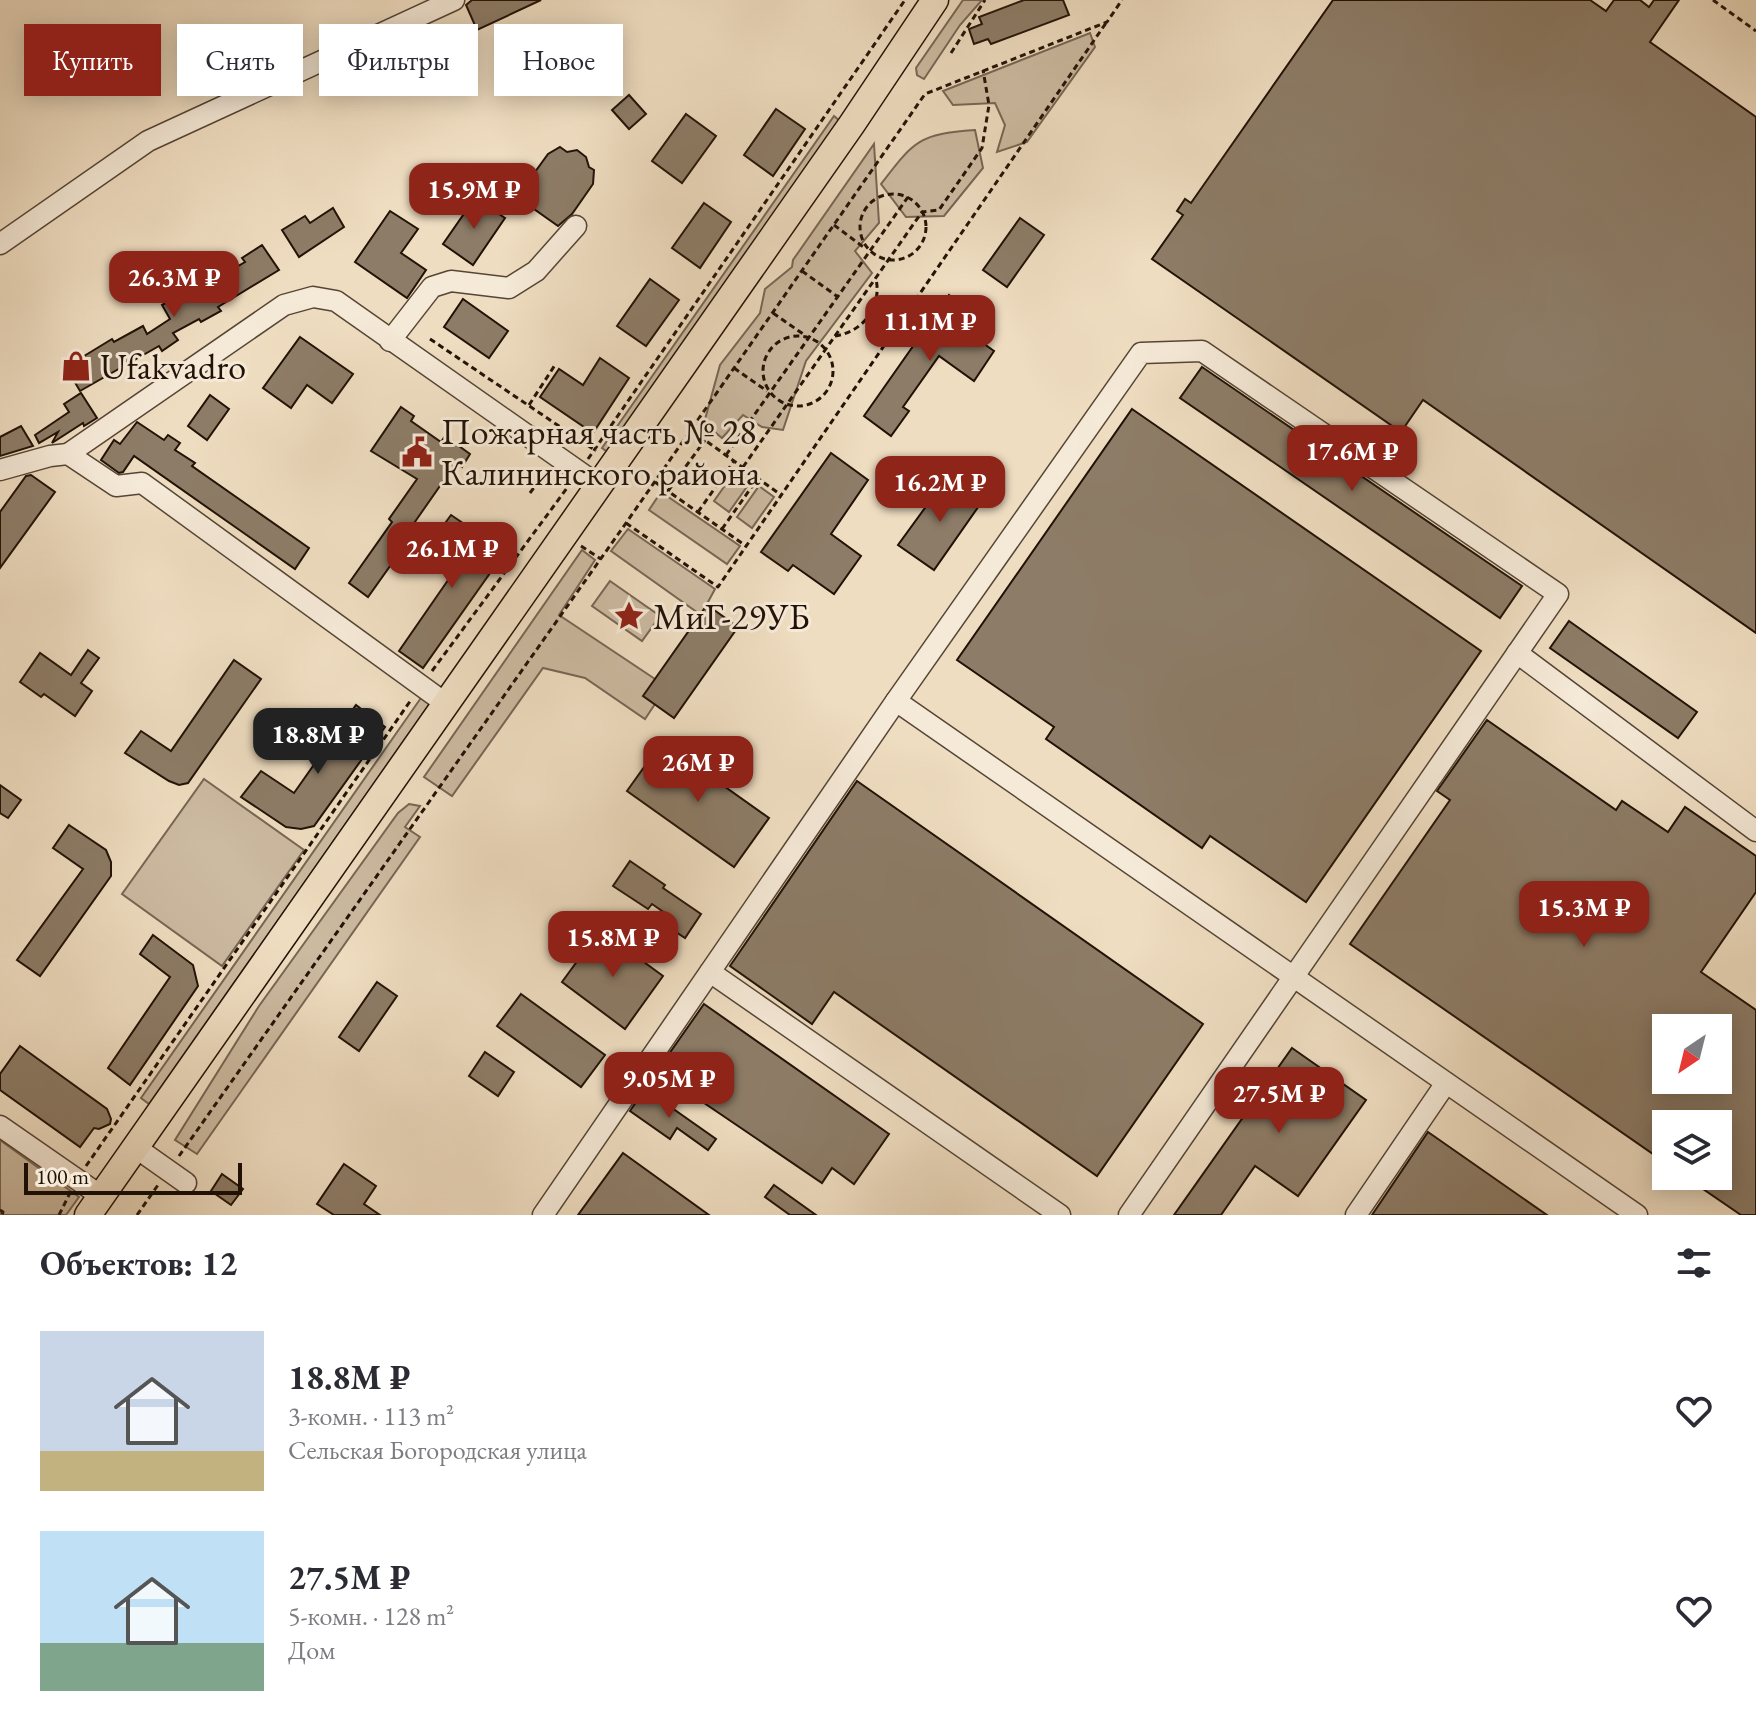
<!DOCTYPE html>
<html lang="ru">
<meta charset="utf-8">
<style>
body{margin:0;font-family:"EB Garamond",serif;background:#f2f2f3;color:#2b2b33;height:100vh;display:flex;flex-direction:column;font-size:30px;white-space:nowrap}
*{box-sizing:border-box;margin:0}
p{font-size:26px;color:#7c7c81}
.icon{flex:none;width:44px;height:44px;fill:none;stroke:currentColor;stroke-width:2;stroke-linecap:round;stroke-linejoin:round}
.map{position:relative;height:1215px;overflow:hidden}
.panel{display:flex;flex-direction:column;background:#fff;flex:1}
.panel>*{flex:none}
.guide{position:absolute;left:24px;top:24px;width:800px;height:72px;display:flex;gap:16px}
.needle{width:52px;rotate:215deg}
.buttons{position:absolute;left:1652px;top:1014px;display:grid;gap:16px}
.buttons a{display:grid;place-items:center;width:80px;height:80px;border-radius:0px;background:#fff;box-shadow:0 4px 20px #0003;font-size:40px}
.scale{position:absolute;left:24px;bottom:20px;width:218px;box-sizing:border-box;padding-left:8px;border:4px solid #221206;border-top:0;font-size:22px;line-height:28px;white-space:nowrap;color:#221206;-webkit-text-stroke:6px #f5e9d7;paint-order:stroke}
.price{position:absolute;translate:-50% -68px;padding:0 18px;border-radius:16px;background:#8f2418;color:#fff;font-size:26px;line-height:52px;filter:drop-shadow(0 2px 4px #0008)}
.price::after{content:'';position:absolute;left:50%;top:48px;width:24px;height:18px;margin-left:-12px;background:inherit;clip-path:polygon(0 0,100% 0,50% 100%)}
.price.selected{background:#222;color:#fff}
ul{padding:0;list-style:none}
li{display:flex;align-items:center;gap:24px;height:200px;padding:0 40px}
li span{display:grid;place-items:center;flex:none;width:224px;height:160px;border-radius:0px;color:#555}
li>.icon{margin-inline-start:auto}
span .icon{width:96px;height:96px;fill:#fffc;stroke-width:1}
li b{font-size:34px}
h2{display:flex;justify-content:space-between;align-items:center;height:96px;padding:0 40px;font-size:34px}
.tag{padding:0 28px;border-radius:0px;background:#fff;box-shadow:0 4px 20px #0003;font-size:28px;line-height:72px}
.tag.selected{background:#8f2418;color:#fff}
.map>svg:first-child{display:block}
.green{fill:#ccbaa1;stroke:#776654;stroke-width:2}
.building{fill:#8d7c67;stroke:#221206;stroke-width:2;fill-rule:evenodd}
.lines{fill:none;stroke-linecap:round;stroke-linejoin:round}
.minor-casing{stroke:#554535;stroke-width:23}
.major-casing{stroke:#221206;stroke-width:29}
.path{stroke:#221206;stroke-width:3;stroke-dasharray:6 4;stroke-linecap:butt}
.minor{stroke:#f5e9d7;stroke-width:20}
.major{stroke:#efddc1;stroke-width:26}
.labels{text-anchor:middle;stroke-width:6;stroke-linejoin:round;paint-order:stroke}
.poi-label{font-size:36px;fill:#221206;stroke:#f5e9d7;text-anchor:start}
</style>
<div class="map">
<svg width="1756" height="1215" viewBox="0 0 1756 1215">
<rect width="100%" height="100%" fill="#efddc1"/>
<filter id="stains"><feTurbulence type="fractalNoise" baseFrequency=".0025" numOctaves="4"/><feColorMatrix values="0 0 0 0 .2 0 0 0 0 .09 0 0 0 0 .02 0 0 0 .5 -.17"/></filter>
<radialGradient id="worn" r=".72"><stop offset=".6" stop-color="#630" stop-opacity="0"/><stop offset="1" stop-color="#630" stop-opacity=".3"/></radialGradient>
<g class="green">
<path d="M963 0H982L960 25 924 79 917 75 916 68Z"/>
<path d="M1090 33 1095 47 1027 142 997 152 1005 125 995 103 953 105 943 91Z"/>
<path d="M834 116 841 122 610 454 602 448Z"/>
<path d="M975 130 983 168 944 216 906 217 881 184C914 141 919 134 975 130Z"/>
<path d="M874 144 879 223 855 251 872 273 806 361 783 430 762 427 743 415 722 438 704 423 720 365 760 313 765 289 792 267 793 260Z"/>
<path d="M736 470 751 481 729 512 714 501Z"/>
<path d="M759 486 774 497 752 528 737 517Z"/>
<path d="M661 492 740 546 727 564 649 510Z"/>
<path d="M628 529 715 589 701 615 611 551Z"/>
<path d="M582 550 595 560 559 615 655 679V704L645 719 585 678 543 668 452 796 424 777Z"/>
<path d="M610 581 660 616 642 641 592 606Z"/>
<path d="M423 695 432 701 149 1104 141 1098Z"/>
<path d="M204 779 304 850 222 966 122 894Z"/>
<path d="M409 804 420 806 405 827 420 837 197 1154 175 1140 259 1006 398 813Z"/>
<path d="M0 1140 79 1197 66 1215H0Z"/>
</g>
<g class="building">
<path d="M472 0H541L477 30 466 5Z"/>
<path d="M1024 0H1063L1069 15 991 44 988 39 974 44 969 29 982 24 979 17Z"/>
<path d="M1333 0H1590L1606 11 1614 0H1640L1649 7 1654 0H1679L1650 42 1756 117V633L1423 400 1401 432 1152 259 1183 215 1177 211 1185 199 1191 203Z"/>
<path d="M629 95 646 114 629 129 612 110Z"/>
<path d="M776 109 805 129 773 176 744 155Z"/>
<path d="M686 114 716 136 682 183 652 161Z"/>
<path d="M560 147 567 152 577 150 586 157 589 167 594 170 593 184 572 214 558 226 517 197 548 154Z"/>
<path d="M475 198 505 218 473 265 443 244Z"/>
<path d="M704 203 731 222 700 268 672 248Z"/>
<path d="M333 208 344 227 299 257 282 230 305 216 310 223Z"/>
<path d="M390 211 418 229 401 253 426 270 407 298 355 262Z"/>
<path d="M1020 218 1044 235 1007 287 983 270Z"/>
<path d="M262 245 279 270 218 307 221 311 201 322 199 319 173 333 178 340 162 351 159 346 80 391 66 367 112 339 114 342 143 326 147 334 170 319 162 305 188 291 186 286 201 277 206 285 245 262 242 258Z"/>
<path d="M650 279 679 300 646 346 617 326Z"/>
<path d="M949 295 971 310 959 326 994 351 974 381 939 356 903 407 909 411 891 436 864 416Z"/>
<path d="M463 299 508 331 489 358 444 327Z"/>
<path d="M300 337 353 374 332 403 307 385 291 408 263 388Z"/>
<path d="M600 358 629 378 593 433 540 397 559 369 583 385Z"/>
<path d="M1202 367 1522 586 1500 618 1180 398Z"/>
<path d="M81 393 97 418 84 426 83 423 52 443 58 432 39 443 35 435 69 412 64 404Z"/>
<path d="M210 395 229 409 207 440 188 426Z"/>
<path d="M401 407 414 416 411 421 441 442 445 436 470 454 462 467 456 463 396 549 400 552 368 597 349 583 392 522 389 519 417 479 371 451Z"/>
<path d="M1132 409 1481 651 1306 902 1210 836 1202 848 1046 739 1054 727 957 660Z"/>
<path d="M137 422 164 440 168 435 180 443 175 450 195 463 192 466 309 548 295 569 134 456 123 472 119 473 101 460 114 440 120 444Z"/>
<path d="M21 426 33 446 0 456V437Z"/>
<path d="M831 453 868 480 831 534 861 556 834 594 793 565 788 571 761 552Z"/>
<path d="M31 475 55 492 0 568V512L26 476Z"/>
<path d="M946 479 981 503 934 570 898 545Z"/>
<path d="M451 515 492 543 499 552 495 566 423 668 399 651 464 557 435 537Z"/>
<path d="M707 605 738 627 674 718 643 696Z"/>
<path d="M1569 621 1697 712 1678 738 1550 648Z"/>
<path d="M88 650 99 658 81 683 92 691 75 716 44 694 41 697 20 682 40 653 71 675Z"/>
<path d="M234 660 261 679 188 783 179 785 169 781 125 753 141 731 171 751Z"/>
<path d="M356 705 385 727 314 826 301 829 286 827 241 797 261 771 294 793Z"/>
<path d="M1487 720 1616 810 1622 801 1668 832 1685 807 1756 856V892L1701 972 1756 1010V1215H1741L1684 1176H1718V1124H1666V1163L1350 944 1450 800 1437 791ZM1666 1028H1718V1080H1666Z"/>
<path d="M662 742 769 818 734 867 627 791Z"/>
<path d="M857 781 1203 1024 1097 1176 834 992 812 1024 730 966Z"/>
<path d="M0 785 21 800 8 818 0 813Z"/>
<path d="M69 825 106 850 111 862V876L40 976 17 960 83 869 53 848Z"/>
<path d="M630 861 665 885 663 888 701 914 685 938 670 928 675 920 652 904 648 909 613 886Z"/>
<path d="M600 930 663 976 625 1029 562 982Z"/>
<path d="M153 935 193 965 198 986 130 1085 108 1068 170 977 140 954Z"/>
<path d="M377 982 397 996 359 1051 339 1037Z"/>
<path d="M521 994 605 1055 581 1087 497 1026Z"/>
<path d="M704 1004 889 1134 854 1184 832 1168 822 1183 657 1071Z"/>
<path d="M20 1046 107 1109 111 1119 110 1124 99 1129 94 1128 80 1147 0 1090V1074Z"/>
<path d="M1292 1048 1366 1100 1298 1196 1255 1166 1221 1215H1174Z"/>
<path d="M485 1052 514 1072 498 1096 469 1076Z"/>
<path d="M645 1089 716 1139 708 1150 677 1128 670 1139 630 1111Z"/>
<path d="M1428 1132 1547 1215H1372Z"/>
<path d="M623 1153 709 1215H578Z"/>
<path d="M344 1164 376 1186 364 1204 380 1215H334L317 1204Z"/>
<path d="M222 1174 243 1189 231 1205 211 1191Z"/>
<path d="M774 1185 816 1215H790L765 1197Z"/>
</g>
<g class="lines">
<g class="minor-casing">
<g id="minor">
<path d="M0 244 148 141 454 0"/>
<path d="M390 341 432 287 451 281 509 288 536 271 576 226"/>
<path d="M68 454 284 305 313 297 336 301 598 485"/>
<path d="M0 470 50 456 68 454 116 486 142 483 445 703"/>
<path d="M1517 653 1756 831"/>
<path d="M896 701 1637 1215"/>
<path d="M710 972 1060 1215"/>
<path d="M0 1126 101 1196"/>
<path d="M135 1147 186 1183"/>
<path d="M543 1215 896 701 1141 353 1202 351 1558 594 1129 1215"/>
<path d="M1356 1215 1446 1083"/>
</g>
</g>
<g class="major-casing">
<path id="major" d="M88 1215 852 124 935 0"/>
</g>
<g class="path">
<path d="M1713 0 1756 31"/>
<path d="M951 53 985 0"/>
<circle cx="893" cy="227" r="33"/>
<path d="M834 225 866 249"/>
<path d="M802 271 838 297"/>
<path d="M877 301 922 333"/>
<path d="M773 313 806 336"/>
<path d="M835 336C863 332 882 307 876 279"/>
<circle cx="798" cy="371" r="35"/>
<path d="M430 339 596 451"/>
<path d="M734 368 767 391"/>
<path d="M529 405 555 365"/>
<path d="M691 430 781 495"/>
<path d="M726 455 908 197"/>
<path d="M588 459 905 0"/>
<path d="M743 467 922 212 939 210 982 148 989 105 983 70"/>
<path d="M655 482 746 546"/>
<path d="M668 491 705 440"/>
<path d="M530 493 547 470"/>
<path d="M698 512 734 461"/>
<path d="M626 523 718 587 1106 23"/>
<path d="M722 529 758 478"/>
<path d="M581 546 601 559"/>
<path d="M432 671 570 484"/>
<path d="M179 1156 626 523 925 94 1107 22 1122 0"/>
<path d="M86 1166 411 700"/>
<path d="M0 1210 3 1212 2 1215"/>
<path d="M59 1215 70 1193"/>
<path d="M137 1215 158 1185"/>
</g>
<use href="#minor" class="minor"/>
<use href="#major" class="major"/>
</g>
<defs>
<g id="shop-bare" transform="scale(2.4)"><path d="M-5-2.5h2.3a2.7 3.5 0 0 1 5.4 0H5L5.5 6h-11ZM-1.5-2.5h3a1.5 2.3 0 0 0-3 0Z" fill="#8f2418" stroke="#f5e9d7" stroke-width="2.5" paint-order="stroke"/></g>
<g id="civic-bare" transform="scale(2.4)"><path d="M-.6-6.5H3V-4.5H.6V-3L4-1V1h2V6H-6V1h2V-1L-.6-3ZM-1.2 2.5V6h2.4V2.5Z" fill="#8f2418" stroke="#f5e9d7" stroke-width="2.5" paint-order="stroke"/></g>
<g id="sight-bare" transform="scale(2.4)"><path d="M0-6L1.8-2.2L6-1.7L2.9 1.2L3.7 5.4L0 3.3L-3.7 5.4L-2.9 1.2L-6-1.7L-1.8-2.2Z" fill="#8f2418" stroke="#f5e9d7" stroke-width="2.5" paint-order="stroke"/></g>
</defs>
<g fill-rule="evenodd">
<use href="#shop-bare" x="76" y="366"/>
<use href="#civic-bare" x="417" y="452"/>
<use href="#sight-bare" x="629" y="616"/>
</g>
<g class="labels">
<g class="poi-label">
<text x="100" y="379">Ufakvadro</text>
<text x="441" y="444">Пожарная часть № 28<tspan x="441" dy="41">Калининского района</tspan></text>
<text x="653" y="629">МиГ-29УБ</text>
</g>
</g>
<rect width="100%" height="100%" filter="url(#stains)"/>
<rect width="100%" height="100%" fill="url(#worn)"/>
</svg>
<div class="buttons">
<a><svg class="needle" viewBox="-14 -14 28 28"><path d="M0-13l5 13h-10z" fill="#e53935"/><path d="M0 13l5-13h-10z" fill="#7c7c81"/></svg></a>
<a><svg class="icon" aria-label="layers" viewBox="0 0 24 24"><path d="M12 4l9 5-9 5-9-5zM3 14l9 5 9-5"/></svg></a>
</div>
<div class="scale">100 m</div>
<b class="price" style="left:474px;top:231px">15.9M ₽</b>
<b class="price" style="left:174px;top:319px">26.3M ₽</b>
<b class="price" style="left:930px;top:363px">11.1M ₽</b>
<b class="price" style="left:1352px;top:493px">17.6M ₽</b>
<b class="price" style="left:940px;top:524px">16.2M ₽</b>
<b class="price" style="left:452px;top:590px">26.1M ₽</b>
<b class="price selected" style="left:318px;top:776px">18.8M ₽</b>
<b class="price" style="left:698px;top:804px">26M ₽</b>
<b class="price" style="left:1584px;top:949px">15.3M ₽</b>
<b class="price" style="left:613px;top:979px">15.8M ₽</b>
<b class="price" style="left:669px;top:1120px">9.05M ₽</b>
<b class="price" style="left:1279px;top:1135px">27.5M ₽</b>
<div class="guide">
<a class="tag selected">Купить</a>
<a class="tag">Снять</a>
<a class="tag">Фильтры</a>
<a class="tag">Новое</a>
</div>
</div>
<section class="panel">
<h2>Объектов: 12<svg class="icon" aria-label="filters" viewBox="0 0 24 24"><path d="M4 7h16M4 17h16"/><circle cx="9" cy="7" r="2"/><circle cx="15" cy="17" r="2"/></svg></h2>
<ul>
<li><span style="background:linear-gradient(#c9d6e8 75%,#c2b280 0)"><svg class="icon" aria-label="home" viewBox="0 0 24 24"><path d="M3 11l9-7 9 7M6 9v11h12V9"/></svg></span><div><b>18.8M ₽</b><p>3-комн. · 113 m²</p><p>Сельская Богородская улица</p></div><svg class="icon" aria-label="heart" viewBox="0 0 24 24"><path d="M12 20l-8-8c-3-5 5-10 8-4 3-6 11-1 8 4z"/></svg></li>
<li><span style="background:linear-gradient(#bfe0f5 70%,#7fa58c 0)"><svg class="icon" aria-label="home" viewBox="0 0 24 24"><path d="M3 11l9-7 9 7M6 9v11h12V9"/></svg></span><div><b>27.5M ₽</b><p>5-комн. · 128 m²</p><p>Дом</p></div><svg class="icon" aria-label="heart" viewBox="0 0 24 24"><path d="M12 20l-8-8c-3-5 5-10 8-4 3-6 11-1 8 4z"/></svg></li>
</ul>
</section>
